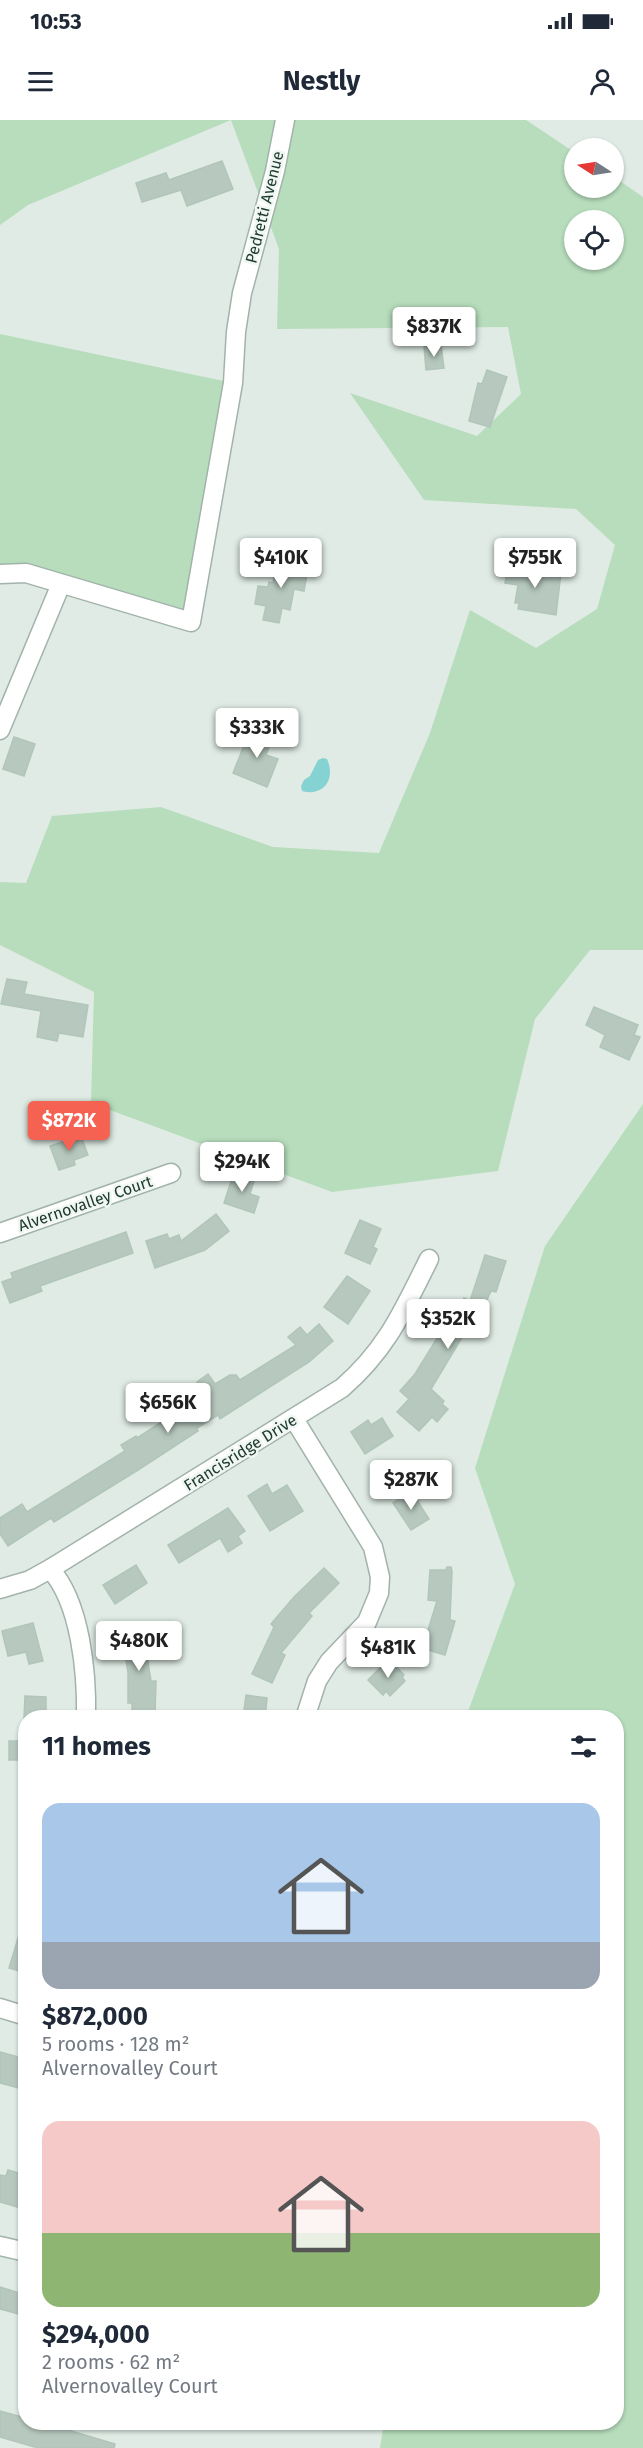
<!DOCTYPE html>
<meta charset="utf-8">
<style>
body{margin:0;font-family:"Fira Sans",sans-serif;background:#f2f2f3;color:#1f2937;height:100vh;display:flex;flex-direction:column;font-size:22px;white-space:nowrap}
*{box-sizing:border-box;margin:0}
p{font-size:20px;color:#747a83}
.icon{flex:none;width:33px;height:33px;fill:none;stroke:currentColor;stroke-width:2;stroke-linecap:round;stroke-linejoin:round}
.map{position:relative;flex:1;overflow:hidden}
.sheet{position:absolute;left:18px;top:1590px;width:606px;height:720px;display:flex;flex-direction:column;background:#fff;border-radius:24px;box-shadow:0 2px 4px #0004}
.sheet>*{flex:none}
.needle{width:39px;rotate:282deg}
.controls{position:absolute;left:564px;top:18px;display:grid;gap:12px}
.controls a{display:grid;place-items:center;width:60px;height:60px;border-radius:50%;background:#fff;box-shadow:0 2px 4px #0004;font-size:30px}
.price{position:absolute;translate:-50% -51px;padding:0 14px;border-radius:6px;background:#fff;color:#222;font-size:20px;line-height:39px;filter:drop-shadow(0 2px 3px #0008)}
.price::after{content:'';position:absolute;left:50%;top:36px;width:18px;height:14px;margin-left:-9px;background:inherit;clip-path:polygon(0 0,100% 0,50% 100%)}
.price.current{background:#f66252;color:#fff}
ul{padding:0;list-style:none}
li{display:grid;align-content:center;gap:12px;height:318px;padding:0 24px}
li span{display:grid;place-items:center;height:186px;border-radius:18px;color:#555}
li>.icon{margin-inline-start:auto}
span .icon{width:108px;height:108px;fill:#fffc;stroke-width:1}
li b{font-size:26px}
h2{display:flex;justify-content:space-between;align-items:center;height:72px;padding:0 24px;font-size:26px}
.status{display:flex;justify-content:space-between;align-items:center;height:42px;padding:0 30px;background:#fff;direction:ltr}
.status svg{height:16px;fill:currentColor}
header{display:flex;justify-content:space-between;align-items:center;height:78px;padding:0 24px;background:#fff;font-size:27px;font-weight:700}
.map>svg:first-child{display:block}
.green{fill:#b7ddbc;fill-rule:evenodd}
.water{fill:#85d2d2}
.building{fill:#b7c9bf;stroke:#b1c5ba;stroke-width:1.5}
.lines{fill:none;stroke-linecap:round;stroke-linejoin:round}
.minor-casing{stroke:#a2b3aa;stroke-width:21}
.minor{stroke:#fff;stroke-width:18}
.labels{text-anchor:middle;stroke-width:5;stroke-linejoin:round;paint-order:stroke}
.street-label{font-size:16px;fill:#203b30;stroke:#f0f7f2}
</style>
<div class="status"><b>10:53</b><svg viewBox="0 0 49 12"><path d="M0 12V9h3v3zM5 12V6h3v6zM10 12V3h3v9zM15 12V0h3v12zM26 1h20v11H26zM47 4h2v5h-2z"/></svg></div>
<header><svg class="icon" aria-label="menu" viewBox="0 0 24 24"><path d="M4 6h16M4 12h16M4 18h16"/></svg>Nestly<svg class="icon" aria-label="person" viewBox="0 0 24 24"><circle cx="12" cy="8" r="4"/><path d="M4 21q1-7 8-7t8 7"/></svg></header>
<div class="map">
<svg width="643" height="2328" viewBox="0 0 643 2328">
<rect width="100%" height="100%" fill="#dfebe4"/>
<g class="green">
<path d="M0 0H526L574 32V68H614V57L643 77V830H590L535 899 498 1051 332 1072 91 983 94 872 0 825V762L26 763 52 696 161 687 273 727 379 733 430 613 470 490 536 528 597 489 615 425 576 389 424 380 350 273 477 316 521 274 508 207 277 209 279 129 231 0 28 85 0 105ZM574 100H614V140H574Z"/>
<path d="M0 214 233 263 191 502 0 454Z"/>
<path d="M643 984V2328H380L384 2303 616 2302V1598L466 1597 515 1464 475 1348 545 1126Z"/>
</g>
<path class="water" d="M323 638 327 639C336 659 324 677 302 671L301 666 304 660 310 656 318 640Z"/>
<g class="building">
<path d="M222 41 233 69 187 86 181 70 142 82 136 63 166 53 169 60Z"/>
<path d="M441 225 444 248 426 250 424 227Z"/>
<path d="M487 250 507 257 490 307 469 301 478 263 482 264Z"/>
<path d="M281 437 300 440 298 452 307 454 304 471 294 469 290 490 282 488 279 503 263 500 266 486 255 484 258 466 268 467 269 462 273 463 275 451 278 452Z"/>
<path d="M508 445 561 453 556 495 518 489 519 483H515L518 465 505 463Z"/>
<path d="M255 606 274 614 266 635 278 639 267 667 233 653 245 623 248 625Z"/>
<path d="M14 617 35 624 24 656 3 649Z"/>
<path d="M7 859 27 862 24 874 88 885 83 917 59 913 57 921 37 917 41 891 1 884Z"/>
<path d="M594 887 638 905 634 915 640 917 629 940 600 927 605 915 586 905Z"/>
<path d="M81 1016 88 1035 74 1040 75 1045 59 1050 50 1026Z"/>
<path d="M234 1052 255 1058 250 1074 259 1077 254 1093 224 1083Z"/>
<path d="M216 1094 229 1111 205 1130 155 1148 146 1121 167 1114 169 1119 179 1115 181 1121Z"/>
<path d="M360 1100 381 1109 373 1127 377 1129 370 1144 345 1133Z"/>
<path d="M126 1112 133 1133 40 1166 42 1171 10 1183 2 1162 13 1158 11 1153Z"/>
<path d="M485 1135 506 1141 496 1172 491 1171 470 1217 464 1214 431 1269 444 1281 442 1284 448 1289 437 1302 432 1297 419 1311 397 1292 409 1279 400 1271 415 1254 439 1215 445 1219 464 1178 470 1181Z"/>
<path d="M347 1156 370 1171 348 1204 324 1187Z"/>
<path d="M319 1204 333 1221 309 1242 220 1299 218 1295 197 1308 198 1311 138 1350 54 1402 51 1398 8 1426 0 1414V1398L22 1384 27 1392 125 1331 121 1325 136 1316 137 1318 205 1274 197 1262 208 1254 215 1264 230 1255H236L240 1260 296 1225 288 1217 300 1207 307 1215Z"/>
<path d="M382 1298 393 1316 365 1334 351 1312 368 1300 371 1305Z"/>
<path d="M267 1364 272 1374 287 1365 303 1391 270 1411 248 1376Z"/>
<path d="M411 1371 429 1399 411 1410 393 1383Z"/>
<path d="M228 1388 245 1411 238 1416 242 1423 228 1432 220 1418 179 1443 168 1425Z"/>
<path d="M136 1445 147 1463 115 1484 103 1465Z"/>
<path d="M447 1447H451L452 1451 450 1500 455 1501 445 1535 418 1527 423 1509 428 1510 437 1481 428 1480 430 1450H446Z"/>
<path d="M324 1448 339 1463 309 1493 312 1496 281 1533 285 1535 272 1563 252 1554 274 1507 271 1504 294 1477Z"/>
<path d="M33 1503 43 1541 29 1544 26 1532 8 1536 2 1511Z"/>
<path d="M142 1505 151 1561H156L155 1595 132 1594V1583H128V1553L121 1509Z"/>
<path d="M389 1539 404 1555 402 1557 405 1561 390 1576 386 1571 383 1575 368 1560Z"/>
<path d="M246 1575 267 1578 265 1598H243Z"/>
<path d="M25 1576 46 1577V1598H24Z"/>
<rect x="9" y="1621" width="17" height="19"/>
<path d="M22 1805 26 1806V1853L9 1848Z"/>
<path d="M0 1932 26 1939V1962L23 1969 0 1963Z"/>
<path d="M8 2050 26 2055V2073L21 2088 0 2082V2055L6 2056Z"/>
<path d="M0 2167 26 2175V2196L0 2189Z"/>
<path d="M0 2291 26 2298V2302H41L115 2324 114 2328H38L0 2317Z"/>
</g>
<g class="lines">
<g class="minor-casing">
<g id="minor">
<path d="M0 454 26 453 191 502 233 263 236 212 242 173 275 51 285 0"/>
<path d="M0 610 61 464"/>
<path d="M0 1113 171 1053"/>
<path d="M294 1299 373 1427 380 1457 379 1473 367 1502 329 1542 317 1561 305 1598"/>
<path d="M50 1449C81 1483 87 1554 86 1598"/>
<path d="M0 1469 30 1460 50 1449 342 1268C387 1229 403 1191 429 1139"/>
<path d="M0 1888 26 1896"/>
<path d="M0 2126 26 2132"/>
</g>
</g>
<use href="#minor" class="minor"/>
</g>
<g class="labels">
<g class="street-label">
<text transform="translate(264 87) rotate(-76)" y="6">Pedretti Avenue</text>
<text transform="translate(85 1083) rotate(-19)" y="6">Alvernovalley Court</text>
<text transform="translate(240 1332) rotate(-32)" y="6">Francisridge Drive</text>
</g>
</g>
</svg>
<div class="controls">
<a><svg class="needle" viewBox="-14 -14 28 28"><path d="M0-13l5 13h-10z" fill="#e53935"/><path d="M0 13l5-13h-10z" fill="#747a83"/></svg></a>
<a><svg class="icon" aria-label="locate" viewBox="0 0 24 24"><circle cx="12" cy="12" r="6"/><path d="M12 2v4M12 18v4M2 12h4M18 12h4"/></svg></a>
</div>
<b class="price" style="left:434px;top:238px">$837K</b>
<b class="price" style="left:281px;top:469px">$410K</b>
<b class="price" style="left:535px;top:469px">$755K</b>
<b class="price" style="left:257px;top:639px">$333K</b>
<b class="price current" style="left:69px;top:1032px">$872K</b>
<b class="price" style="left:242px;top:1073px">$294K</b>
<b class="price" style="left:448px;top:1230px">$352K</b>
<b class="price" style="left:168px;top:1314px">$656K</b>
<b class="price" style="left:411px;top:1391px">$287K</b>
<b class="price" style="left:139px;top:1552px">$480K</b>
<b class="price" style="left:388px;top:1559px">$481K</b>
<section class="sheet">
<h2>11 homes<svg class="icon" aria-label="filters" viewBox="0 0 24 24"><path d="M4 7h16M4 17h16"/><circle cx="9" cy="7" r="2"/><circle cx="15" cy="17" r="2"/></svg></h2>
<ul>
<li><span style="background:linear-gradient(#a9c7e8 75%,#9aa5b1 0)"><svg class="icon" aria-label="home" viewBox="0 0 24 24"><path d="M3 11l9-7 9 7M6 9v11h12V9"/></svg></span><div><b>$872,000</b><p>5 rooms · 128 m²</p><p>Alvernovalley Court</p></div></li>
<li><span style="background:linear-gradient(#f6c9c9 60%,#8fb573 0)"><svg class="icon" aria-label="home" viewBox="0 0 24 24"><path d="M3 11l9-7 9 7M6 9v11h12V9"/></svg></span><div><b>$294,000</b><p>2 rooms · 62 m²</p><p>Alvernovalley Court</p></div></li>
</ul>
</section>
</div>
